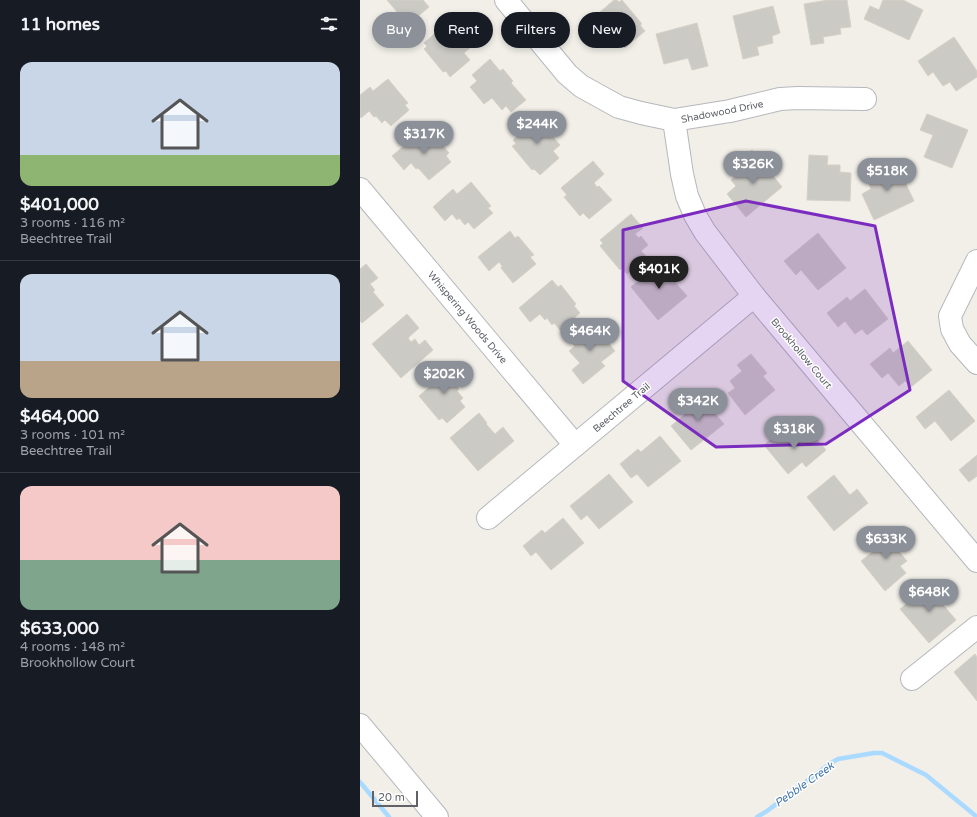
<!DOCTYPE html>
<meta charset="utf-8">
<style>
body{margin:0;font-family:"Varela Round",sans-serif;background:#20242c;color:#f1f3f6;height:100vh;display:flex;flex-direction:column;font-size:15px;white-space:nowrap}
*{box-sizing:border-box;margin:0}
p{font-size:13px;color:#9ea1a6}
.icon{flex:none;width:22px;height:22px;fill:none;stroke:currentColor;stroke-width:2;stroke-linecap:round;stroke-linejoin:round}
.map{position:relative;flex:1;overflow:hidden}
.side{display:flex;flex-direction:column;background:#171b24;width:360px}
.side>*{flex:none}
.banner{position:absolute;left:12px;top:12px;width:380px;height:36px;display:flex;gap:8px}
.scale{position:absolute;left:12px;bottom:10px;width:46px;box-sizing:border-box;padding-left:4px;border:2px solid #5f6368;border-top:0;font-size:11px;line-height:14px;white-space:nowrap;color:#5f6368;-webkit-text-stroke:3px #fff;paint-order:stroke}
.price{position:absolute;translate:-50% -34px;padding:0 9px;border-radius:14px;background:#8c9099;color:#fff;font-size:13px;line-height:26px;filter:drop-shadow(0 1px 2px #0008)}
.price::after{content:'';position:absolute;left:50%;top:24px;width:12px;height:9px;margin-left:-6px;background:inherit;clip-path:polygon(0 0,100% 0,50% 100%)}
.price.on{background:#222;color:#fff}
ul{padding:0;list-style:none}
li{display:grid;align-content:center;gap:8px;height:212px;padding:0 20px}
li+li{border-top:1px solid #363941}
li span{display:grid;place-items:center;height:124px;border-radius:12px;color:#555}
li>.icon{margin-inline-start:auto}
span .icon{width:72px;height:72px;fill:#fffc;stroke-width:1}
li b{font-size:17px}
h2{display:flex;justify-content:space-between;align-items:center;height:48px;padding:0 20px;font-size:17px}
.tag{padding:0 14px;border-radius:18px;background:#171b24;box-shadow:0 2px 6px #0003;font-size:14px;line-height:36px}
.tag.on{background:#8c9099;color:#fff}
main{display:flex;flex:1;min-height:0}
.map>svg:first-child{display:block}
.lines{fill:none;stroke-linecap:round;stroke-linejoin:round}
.stream{stroke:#aadaff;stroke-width:4.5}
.building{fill:#cccac5;stroke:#d6d1c6}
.minor-casing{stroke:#b5b8bc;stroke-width:24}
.minor{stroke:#fff;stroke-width:22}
.marked{fill:#7b2cbf;fill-opacity:0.2;stroke:#7b2cbf;stroke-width:3;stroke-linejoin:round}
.labels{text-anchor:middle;stroke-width:3;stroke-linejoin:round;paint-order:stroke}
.street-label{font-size:10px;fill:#5f6368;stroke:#fff}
.water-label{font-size:11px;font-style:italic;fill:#4174aa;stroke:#fff}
</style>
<main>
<section class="side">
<h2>11 homes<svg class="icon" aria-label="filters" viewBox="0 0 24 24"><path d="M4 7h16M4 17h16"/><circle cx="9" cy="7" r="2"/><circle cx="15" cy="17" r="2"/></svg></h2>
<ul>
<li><span style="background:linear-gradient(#c9d6e8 75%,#8fb573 0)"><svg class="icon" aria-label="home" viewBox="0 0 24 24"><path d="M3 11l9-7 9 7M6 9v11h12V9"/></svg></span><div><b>$401,000</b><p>3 rooms · 116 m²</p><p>Beechtree Trail</p></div></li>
<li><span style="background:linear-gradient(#c9d6e8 70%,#b9a48a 0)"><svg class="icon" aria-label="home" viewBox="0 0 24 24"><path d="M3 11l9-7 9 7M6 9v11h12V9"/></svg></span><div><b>$464,000</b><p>3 rooms · 101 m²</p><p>Beechtree Trail</p></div></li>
<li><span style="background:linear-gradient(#f6c9c9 60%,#7fa58c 0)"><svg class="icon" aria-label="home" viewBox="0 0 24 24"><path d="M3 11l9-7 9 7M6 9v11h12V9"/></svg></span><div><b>$633,000</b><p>4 rooms · 148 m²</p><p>Brookhollow Court</p></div></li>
</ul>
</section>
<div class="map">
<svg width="617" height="817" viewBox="0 0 617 817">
<rect width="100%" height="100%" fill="#f1efe8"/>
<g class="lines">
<g class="stream">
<path d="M0 782 29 817"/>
<path d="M397 817 407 811 471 763 478 759 514 753H522L566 775 617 817"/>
</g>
</g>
<g class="building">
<path d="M27 0H63L69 7 50 23 45 18 43 19Z"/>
<path d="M254 0H257L259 2 262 0 282 24 280 25 285 31 265 48 259 41 252 47 245 38 247 36 244 32 236 38 225 25Z"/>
<path d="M468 0H487L491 27 480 28 481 34 463 37 464 43 451 45 444 4Z"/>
<path d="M523 0H543L563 10 549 40 504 19 510 6 519 10Z"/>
<path d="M413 6 420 33 412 36 413 43 397 47 399 55 383 59 373 16Z"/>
<path d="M94 17 106 30 99 36 102 40 104 39 111 47 104 53 110 60 90 77 86 71 83 72 64 49 67 46 64 43Z"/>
<path d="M337 23 348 66 332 70 328 58 304 64 296 34Z"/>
<path d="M594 37 617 71V77L596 91 590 82 583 86 573 72 568 76 558 61Z"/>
<path d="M130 59 140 71 143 69 153 81 151 83 166 100 151 112 146 106 142 110 132 98 124 104 110 87 117 81 112 75Z"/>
<path d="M28 79 48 103 45 105 49 110 31 126 25 120 22 123 16 116 14 117 9 111 1 118 0 116V95L10 87 13 91Z"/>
<path d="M183 114 195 128 187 134 191 138 193 137 200 145 193 151 199 158 180 175 174 169 172 170 152 146 156 144 153 140Z"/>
<path d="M567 114 608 130 592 168 564 157 573 135 560 130Z"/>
<path d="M65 128 71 136 73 134 89 153 86 156 91 162 69 180 58 168 56 169 51 163 44 170 32 156Z"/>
<path d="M392 150 422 187 386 217 367 194 376 186 371 180 384 169 378 161Z"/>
<path d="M449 155 468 156 467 165H480V172L491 173 490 201 447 200Z"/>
<path d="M233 161 244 174 234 183 237 187 239 186 252 200 229 219 223 213 220 216 204 197 207 195 201 188Z"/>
<path d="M535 161 554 201 514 220 502 194 511 189 508 181 522 174 520 168Z"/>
<path d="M111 182 131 206 128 208 133 213 114 229 108 222 105 225 99 218 97 220 92 214 85 221 73 207 93 189 97 194Z"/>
<path d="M271 214 283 228 275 234 279 238 281 236 288 245 281 251 287 257 267 274 262 268 260 270 240 246 243 243 240 240Z"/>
<path d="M150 231 155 238 158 236 174 255 170 257 176 264 153 283 141 268 142 266 139 262 129 271 118 257Z"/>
<path d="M458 233 486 268 458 290 441 270 436 275 424 261Z"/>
<path d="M305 259 316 272 309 279 312 283 314 281 327 296 298 320 271 287Z"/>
<path d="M6 264 18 278 10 284 15 290 13 292 24 305 2 323 0 321V269Z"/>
<path d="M192 280 198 287 201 285 216 304 214 306 220 313 200 330 194 323 192 325 187 318 185 320 180 314 170 322 159 308Z"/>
<path d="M505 289 528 319 507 335 502 329 495 334 485 321 478 327 467 313 487 297 490 301Z"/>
<path d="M47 314 59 328 48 338 51 342 55 339 59 345 65 340 73 350 41 378 12 344Z"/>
<path d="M231 321 255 351 241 362 245 366 223 384 212 370 220 363 209 351 215 346 209 339Z"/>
<path d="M548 341 572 370 551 387 545 381 539 386 528 373 522 378 510 364 530 348 533 353Z"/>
<path d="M391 354 407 373 403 376 415 390 385 415 368 393 375 388 370 381 382 371 377 365Z"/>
<path d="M90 363 102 377 94 384 99 389 97 391 103 398 100 401 105 407 87 423 82 418 79 420 59 396 73 384 70 380Z"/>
<path d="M589 390 615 421 591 441 575 421 565 429 556 417Z"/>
<path d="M347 392 358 405 352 410 364 424 331 450 311 426 330 410 328 407Z"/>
<path d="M119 413 127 423 126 424 135 434 143 427 154 441 118 471 90 438Z"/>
<path d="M425 427 432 435 438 430 448 442 454 436 466 450 446 467 442 462 428 474 404 445Z"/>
<path d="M300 436 321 461 288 487 277 474 271 478 260 464 278 449 281 452Z"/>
<path d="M617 455V476L609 482 599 470Z"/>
<path d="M249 474 273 502 239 529 227 515 221 520 210 506Z"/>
<path d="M474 475 490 495 497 489 508 503 474 531 447 497Z"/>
<path d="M203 518 224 543 191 570 176 552 171 556 163 546 182 530 185 533Z"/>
<path d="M531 529 543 542 536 548 547 561 540 566 546 573 525 591 501 561 515 550 511 546Z"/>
<path d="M575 581 586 594 579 600 596 620 569 643 540 609Z"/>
<path d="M615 654 617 657V701L594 672Z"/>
</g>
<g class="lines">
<g class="minor-casing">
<g id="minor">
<path d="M146 0 207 74 221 86 259 107 281 113 314 120 370 111 420 99 438 98 505 99"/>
<path d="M314 120 322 174 327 196 335 215 345 232 394 296 617 561"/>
<path d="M0 189 215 445"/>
<path d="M617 261 590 316 592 329 600 344 617 363"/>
<path d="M128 518 394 296"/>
<path d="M552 679 617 627"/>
<path d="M0 725 77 817"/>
</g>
</g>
<use href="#minor" class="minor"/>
</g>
<path class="marked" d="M386 201 515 226 550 390 466 444 356 447 263 381V230Z"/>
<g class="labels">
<g class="street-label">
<text transform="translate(362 111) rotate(-11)" y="4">Shadowood Drive</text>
<text transform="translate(108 317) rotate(50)" y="4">Whispering Woods Drive</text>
<text transform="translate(442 353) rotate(50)" y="4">Brookhollow Court</text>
<text transform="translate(261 407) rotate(-40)" y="4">Beechtree Trail</text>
</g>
<g class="water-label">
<text transform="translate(444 784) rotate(-35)" y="4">Pebble Creek</text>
</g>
</g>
</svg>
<div class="scale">20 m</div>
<b class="price" style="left:177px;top:145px">$244K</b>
<b class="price" style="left:64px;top:155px">$317K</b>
<b class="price" style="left:393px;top:185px">$326K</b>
<b class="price" style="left:527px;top:192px">$518K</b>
<b class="price on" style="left:299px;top:290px">$401K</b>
<b class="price" style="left:230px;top:352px">$464K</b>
<b class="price" style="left:84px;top:395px">$202K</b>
<b class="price" style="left:338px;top:422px">$342K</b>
<b class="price" style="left:434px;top:450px">$318K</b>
<b class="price" style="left:526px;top:560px">$633K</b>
<b class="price" style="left:569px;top:613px">$648K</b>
<div class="banner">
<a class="tag on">Buy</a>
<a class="tag">Rent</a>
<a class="tag">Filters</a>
<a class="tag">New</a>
</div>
</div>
</main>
